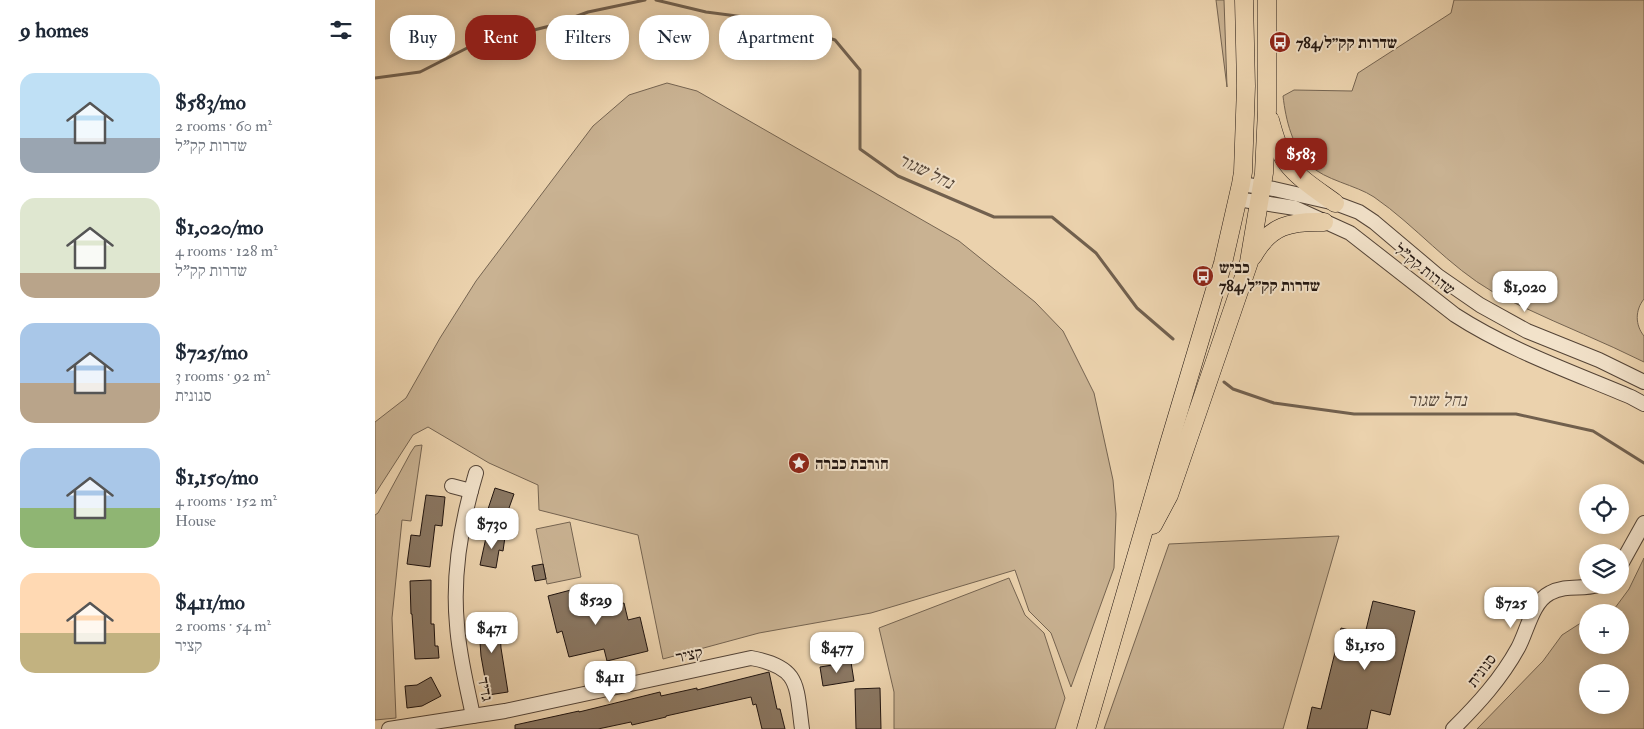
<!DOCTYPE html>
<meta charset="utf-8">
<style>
body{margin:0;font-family:"IM FELL Double Pica","Frank Ruhl Libre",serif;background:#f2f2f3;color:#1f2937;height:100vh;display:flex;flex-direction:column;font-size:19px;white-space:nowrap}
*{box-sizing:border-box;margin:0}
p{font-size:16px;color:#747a83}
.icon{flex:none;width:28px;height:28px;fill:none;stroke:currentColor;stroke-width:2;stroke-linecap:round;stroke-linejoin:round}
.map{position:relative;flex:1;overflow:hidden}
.details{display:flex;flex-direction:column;background:#fff;width:375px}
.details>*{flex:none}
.hud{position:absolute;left:15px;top:15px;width:475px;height:45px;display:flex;gap:10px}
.tools{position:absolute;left:1204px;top:484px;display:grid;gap:10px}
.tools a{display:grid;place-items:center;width:50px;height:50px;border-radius:50%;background:#fff;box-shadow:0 2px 12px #0003;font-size:25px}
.price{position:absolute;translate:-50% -42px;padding:0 11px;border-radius:10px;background:#fff;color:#222;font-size:16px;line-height:32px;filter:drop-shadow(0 1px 2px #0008)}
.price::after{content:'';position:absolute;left:50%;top:30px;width:15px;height:11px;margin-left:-8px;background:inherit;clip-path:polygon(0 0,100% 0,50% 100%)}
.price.selected{background:#8f2418;color:#fff}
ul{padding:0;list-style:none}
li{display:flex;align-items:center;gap:15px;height:125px;padding:0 20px}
li span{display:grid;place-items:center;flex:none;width:140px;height:100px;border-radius:15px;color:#555}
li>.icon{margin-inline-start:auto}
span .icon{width:60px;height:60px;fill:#fffc;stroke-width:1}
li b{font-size:21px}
h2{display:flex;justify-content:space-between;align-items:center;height:60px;padding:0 20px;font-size:21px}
.chip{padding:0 18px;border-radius:20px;background:#fff;box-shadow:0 2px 12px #0003;font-size:18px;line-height:45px}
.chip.selected{background:#8f2418;color:#fff}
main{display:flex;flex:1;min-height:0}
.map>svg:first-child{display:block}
.green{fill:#c9b292;stroke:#756451;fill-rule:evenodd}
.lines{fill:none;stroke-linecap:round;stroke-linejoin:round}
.stream{stroke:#71604e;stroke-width:3}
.building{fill:#8a7762;stroke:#211510}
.minor-casing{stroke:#544437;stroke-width:16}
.major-casing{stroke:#211510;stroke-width:19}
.minor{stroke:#f2e2ca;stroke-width:14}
.major{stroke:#ebd2ad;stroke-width:18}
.labels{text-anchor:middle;stroke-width:4;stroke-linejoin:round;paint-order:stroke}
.poi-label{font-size:16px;font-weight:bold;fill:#211510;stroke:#f2e2ca;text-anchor:start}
.street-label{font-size:16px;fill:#211510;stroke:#f2e2ca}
.water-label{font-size:18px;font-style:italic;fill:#56473a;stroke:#f2e2ca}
</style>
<main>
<section class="details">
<h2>9 homes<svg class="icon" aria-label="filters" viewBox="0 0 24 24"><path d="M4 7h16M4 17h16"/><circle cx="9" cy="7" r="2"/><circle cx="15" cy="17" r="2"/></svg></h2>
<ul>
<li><span style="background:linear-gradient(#bfe0f5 65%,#9aa5b1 0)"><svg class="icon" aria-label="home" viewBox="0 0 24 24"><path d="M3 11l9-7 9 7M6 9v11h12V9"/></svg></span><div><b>$583/mo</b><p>2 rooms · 60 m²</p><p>שדרות קק&quot;ל</p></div></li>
<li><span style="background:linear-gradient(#dfe7d0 75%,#b9a48a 0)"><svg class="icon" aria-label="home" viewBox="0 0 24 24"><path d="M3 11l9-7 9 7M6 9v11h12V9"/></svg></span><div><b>$1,020/mo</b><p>4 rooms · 128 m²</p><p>שדרות קק&quot;ל</p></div></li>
<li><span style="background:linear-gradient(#a9c7e8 60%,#b9a48a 0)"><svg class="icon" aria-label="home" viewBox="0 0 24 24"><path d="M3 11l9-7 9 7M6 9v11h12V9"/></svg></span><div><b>$725/mo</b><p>3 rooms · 92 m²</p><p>סנונית</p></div></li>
<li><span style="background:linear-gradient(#a9c7e8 60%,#8fb573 0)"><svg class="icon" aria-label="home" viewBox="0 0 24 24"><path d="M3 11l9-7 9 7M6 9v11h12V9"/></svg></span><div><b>$1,150/mo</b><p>4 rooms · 152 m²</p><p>House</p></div></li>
<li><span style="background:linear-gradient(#ffd9b3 60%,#c2b280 0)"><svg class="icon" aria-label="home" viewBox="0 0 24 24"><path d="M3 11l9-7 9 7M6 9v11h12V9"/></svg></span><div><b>$411/mo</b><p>2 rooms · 54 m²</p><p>קציר</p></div></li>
</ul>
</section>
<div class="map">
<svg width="1269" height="729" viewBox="0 0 1269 729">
<rect width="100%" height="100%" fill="#ebd2ad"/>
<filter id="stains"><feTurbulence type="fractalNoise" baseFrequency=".004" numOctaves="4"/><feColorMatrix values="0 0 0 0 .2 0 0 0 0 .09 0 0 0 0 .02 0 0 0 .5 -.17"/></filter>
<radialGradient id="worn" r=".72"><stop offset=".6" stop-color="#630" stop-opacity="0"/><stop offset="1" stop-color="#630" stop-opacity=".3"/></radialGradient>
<g class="green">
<path d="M841 0H849L852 87Z"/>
<path d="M1079 0H1269V299C1260 310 1260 325 1269 336V362C1229 342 1188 326 1148 307 1138 302 1127 297 1118 292 1073 266 1041 226 999 197 981 185 949 180 935 165 917 146 911 121 908 96L919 90 977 91 983 73 1076 13Z"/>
<path d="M292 83 322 91 584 241 660 302 688 331 719 393 738 480 741 514 739 568 696 687 676 633 654 611 640 570 496 613 384 633 288 659 263 535 164 510 163 485 114 463 53 427 38 435 0 494V422L31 398 65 338 101 281 218 126 254 95Z"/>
<path d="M47 445 36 521 27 520 17 618 21 718 0 720V515L3 513 36 452 40 446Z"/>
<path d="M195 522 206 577 172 584 161 529Z"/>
<path d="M964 536 908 729H729L794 544Z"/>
<path d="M1269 558V729H1102L1168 661 1187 635 1212 619V645H1245V612H1228H1237L1254 589ZM1212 672H1245V705H1212Z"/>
<path d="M634 578 650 615 669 633 690 698 680 729H519V692L504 628Z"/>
</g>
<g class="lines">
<g class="stream">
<path d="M281 0 331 12 400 21 460 40 485 70V149L523 176 619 217H677L721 253 762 308 798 339"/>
<path d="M0 78 45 72 98 45 175 26 213 12 270 0"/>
<path d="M849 382 858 389 899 403 979 414H1141L1218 431 1269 463"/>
</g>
</g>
<g class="building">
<path d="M120 488 139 494 129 522 111 515Z"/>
<path d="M51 495 70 497 67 526 60 525 55 567 32 564 36 535 45 536Z"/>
<path d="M112 533 130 537 128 551 124 550 121 568 105 565Z"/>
<path d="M168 564 171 579 160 581 157 566Z"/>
<path d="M56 580V624H59L60 646H63L64 658 40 659 37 614H36L35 581Z"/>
<path d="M211 586 217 611 249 603 253 620 265 617 273 651 232 661 229 649 194 657 187 631 182 633 173 596Z"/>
<path d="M998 601 1040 611 1015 715 996 710 992 729H932L937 707 946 709 966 628 990 634Z"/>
<path d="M124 614 126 648 133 692 113 695 106 656 103 615Z"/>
<path d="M476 662 479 681 448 686 445 667Z"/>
<path d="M394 672 402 709H405L410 729H387L381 704 378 705 376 697 291 716V717L257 725 256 722 223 729H140V725L204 711V712L285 692 286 696 322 688V690Z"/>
<path d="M56 677 66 696 47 706 32 708 30 686 42 685Z"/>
<path d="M505 688 506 729H481L480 689Z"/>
</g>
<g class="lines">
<g class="minor-casing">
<g id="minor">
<path d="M866 184 899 189 960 203 984 212 999 222 1063 276 1105 305 1152 331 1224 360 1269 382"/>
<path d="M862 199 920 208 975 233 1080 315C1134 350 1197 372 1256 397L1269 404"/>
<path d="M77 486 96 491"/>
<path d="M1245 566 1269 523"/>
<path d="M98 716C92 686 84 656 82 625 77 573 86 523 101 473"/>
<path d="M14 729 130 711 376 658C426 667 421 686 427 729"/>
<path d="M1078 729C1103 704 1126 679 1143 648 1152 632 1157 602 1175 593 1192 584 1206 590 1223 585"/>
</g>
</g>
<g class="major-casing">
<g id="major">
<path d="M895 120C899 134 903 151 912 163 924 179 944 191 960 203"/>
<path d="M878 256C895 225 916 221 949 222"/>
<path d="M778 525 794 495 874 262 889 173 892 110V0"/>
<path d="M711 729 793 447 848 263 866 184 868 172 871 86 869 0"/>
</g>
</g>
<use href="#minor" class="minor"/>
<use href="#major" class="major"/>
</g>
<defs>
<g id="bus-disc" transform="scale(1.125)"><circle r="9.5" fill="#8f2418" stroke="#f2e2ca"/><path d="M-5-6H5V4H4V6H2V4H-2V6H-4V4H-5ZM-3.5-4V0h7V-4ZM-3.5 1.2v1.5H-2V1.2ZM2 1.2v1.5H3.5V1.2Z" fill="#fff"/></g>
<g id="sight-disc" transform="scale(1.125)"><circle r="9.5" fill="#8f2418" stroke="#f2e2ca"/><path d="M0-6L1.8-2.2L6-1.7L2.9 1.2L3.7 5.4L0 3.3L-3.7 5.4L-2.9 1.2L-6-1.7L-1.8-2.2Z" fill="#fff"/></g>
</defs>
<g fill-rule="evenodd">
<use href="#bus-disc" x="905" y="42"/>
<use href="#bus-disc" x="828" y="276"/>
<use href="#sight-disc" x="424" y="463"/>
</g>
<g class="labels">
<g class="poi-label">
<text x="921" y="48">784/שדרות קק״ל</text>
<text x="844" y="273">כביש<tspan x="844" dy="18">784/שדרות קק״ל</tspan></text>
<text x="440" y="469">חורבת כברה</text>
</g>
<g class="street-label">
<text transform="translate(1050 269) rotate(38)" y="6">שדרות קק"ל</text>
<text transform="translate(314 654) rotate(-12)" y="6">קציר</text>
<text transform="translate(1106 670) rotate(-53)" y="6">סנונית</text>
<text transform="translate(111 689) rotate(79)" y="6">גדיד</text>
</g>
<g class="water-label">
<text transform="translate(551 171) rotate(26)" y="6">נחל שגור</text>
<text x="1062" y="406">נחל שגור</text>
</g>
</g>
<rect width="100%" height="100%" filter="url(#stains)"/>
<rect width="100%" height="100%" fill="url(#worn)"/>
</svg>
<div class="tools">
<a><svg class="icon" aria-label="locate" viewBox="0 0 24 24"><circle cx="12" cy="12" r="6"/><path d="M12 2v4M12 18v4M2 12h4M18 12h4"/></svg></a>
<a><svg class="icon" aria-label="layers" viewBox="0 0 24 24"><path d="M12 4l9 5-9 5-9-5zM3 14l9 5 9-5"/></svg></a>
<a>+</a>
<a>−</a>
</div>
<b class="price selected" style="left:926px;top:180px">$583</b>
<b class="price" style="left:1150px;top:313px">$1,020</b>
<b class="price" style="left:117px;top:550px">$730</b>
<b class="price" style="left:221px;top:626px">$529</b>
<b class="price" style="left:1136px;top:629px">$725</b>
<b class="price" style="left:117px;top:654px">$471</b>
<b class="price" style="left:990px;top:671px">$1,150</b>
<b class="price" style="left:462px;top:674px">$477</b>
<b class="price" style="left:235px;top:703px">$411</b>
<div class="hud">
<a class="chip">Buy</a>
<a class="chip selected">Rent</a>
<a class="chip">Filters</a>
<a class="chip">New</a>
<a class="chip">Apartment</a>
</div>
</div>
</main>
